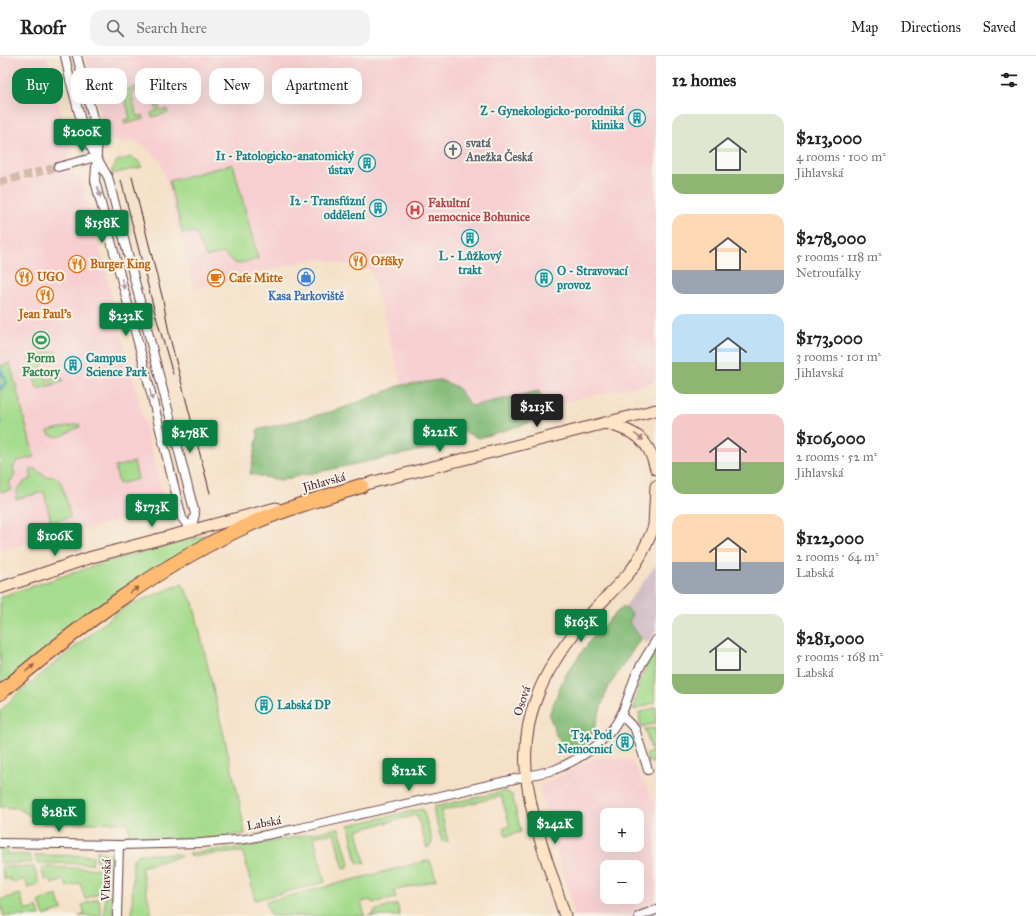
<!DOCTYPE html>
<meta charset="utf-8">
<style>
body{margin:0;font-family:"IM FELL Great Primer",serif;background:#f2f2f2;color:#222;height:100vh;display:flex;flex-direction:column;font-size:15px;white-space:nowrap}
*{box-sizing:border-box;margin:0}
p{font-size:13px;color:#767676}
.icon{flex:none;width:22px;height:22px;fill:none;stroke:currentColor;stroke-width:2;stroke-linecap:round;stroke-linejoin:round}
.map{position:relative;flex:1;overflow:hidden}
.drawer{display:flex;flex-direction:column;background:#fff;width:380px}
.drawer>*{flex:none}
.guide{position:absolute;left:12px;top:12px;width:380px;height:36px;display:flex;gap:8px}
.controls{position:absolute;left:600px;top:752px;display:grid;gap:8px}
.controls a{display:grid;place-items:center;width:44px;height:44px;border-radius:8px;background:#fff;box-shadow:0 4px 16px #0002;font-size:20px}
.price{position:absolute;translate:-50% -34px;padding:0 9px;border-radius:4px;background:#0b8043;color:#fff;font-size:13px;line-height:26px;filter:drop-shadow(0 1px 2px #0008)}
.price::after{content:'';position:absolute;left:50%;top:24px;width:12px;height:9px;margin-left:-6px;background:inherit;clip-path:polygon(0 0,100% 0,50% 100%)}
.price.current{background:#222;color:#fff}
ul{padding:0;list-style:none}
li{display:flex;align-items:center;gap:12px;height:100px;padding:0 16px}
li span{display:grid;place-items:center;flex:none;width:112px;height:80px;border-radius:12px;color:#555}
li>.icon{margin-inline-start:auto}
span .icon{width:48px;height:48px;fill:#fffc;stroke-width:1}
li b{font-size:17px}
h2{display:flex;justify-content:space-between;align-items:center;height:48px;padding:0 16px;font-size:17px}
.chip{padding:0 14px;border-radius:12px;background:#fff;box-shadow:0 4px 16px #0002;font-size:14px;line-height:36px}
.chip.current{background:#0b8043;color:#fff}
header{display:flex;align-items:center;gap:24px;box-sizing:border-box;height:56px;padding:0 20px;background:#fff;border-bottom:1px solid #e0e0e0}
header strong{font-size:19px}
nav{display:flex;gap:22px;margin-inline-start:auto;font-size:14px}
.search{width:280px;height:36px;background:#f2f2f2;display:flex;align-items:center;gap:10px;box-sizing:border-box;padding:0 14px;border-radius:12px;color:#767676;font-size:15px}
main{display:flex;flex:1;min-height:0}
.map>svg:first-child{display:block}
.built{fill:#f7cfd1;fill-rule:evenodd}
.industrial{fill:#d2bdc6}
.green{fill:#a6dc8d;stroke:#787e5c}
.forest{fill:#84bc78;stroke:#676e52}
.lines{fill:none;stroke-linecap:round;stroke-linejoin:round}
.stream{stroke:#4fa7cc;stroke-width:3}
.street-tunnel{stroke:#d3baa9;stroke-width:8;stroke-dasharray:8 4;stroke-linecap:butt}
.street-casing{stroke:#643c43;stroke-width:10}
.secondary-casing{stroke:#643c43;stroke-width:13}
.highway-casing{stroke:#643c43;stroke-width:16}
.street{stroke:#fff;stroke-width:8}
.secondary{stroke:#ffe4c6;stroke-width:11}
.highway{stroke:#ffbb71;stroke-width:14}
.tram{stroke:#4a1f2b;stroke-width:1}
.oneway{fill:#ae9aa0}
.oneway2{fill:#a48278}
.oneway3{fill:#9b654a}
.labels{text-anchor:middle;stroke-width:4;stroke-linejoin:round;paint-order:stroke}
.culture-label{font-size:12px;font-weight:bold;fill:#0d838f;stroke:#f7f3e8;text-anchor:end}
.worship-label{font-size:12px;font-weight:bold;fill:#5b616d;stroke:#f7f3e8;text-anchor:start}
.health-label{font-size:12px;font-weight:bold;fill:#be3a42;stroke:#f7f3e8;text-anchor:start}
.food-label{font-size:12px;font-weight:bold;fill:#c56008;stroke:#f7f3e8;text-anchor:start}
.shop-label{font-size:12px;font-weight:bold;fill:#366cbe;stroke:#f7f3e8}
.leisure-label{font-size:12px;font-weight:bold;fill:#27864d;stroke:#f7f3e8}
.street-label{font-size:12px;fill:#4a1f2b;stroke:#f7f3e8}
</style>
<header>
<strong>Roofr</strong>
<div class="search"><svg class="icon" aria-label="search" viewBox="0 0 24 24"><circle cx="10" cy="10" r="6"/><path d="M15 15l6 6"/></svg>Search here</div>
<nav><a>Map</a><a>Directions</a><a>Saved</a></nav>
</header>
<main>
<div class="map">
<svg width="656" height="860" viewBox="0 0 656 860">
<rect width="100%" height="100%" fill="#f7f3e8"/>
<filter id="ink" filterUnits="userSpaceOnUse"><feTurbulence type="fractalNoise" baseFrequency=".025" numOctaves="2"/><feDisplacementMap in="SourceGraphic" scale="8" xChannelSelector="R" yChannelSelector="G"/><feConvolveMatrix kernelMatrix="1 2 1 2 8 2 1 2 1" color-interpolation-filters="sRGB"/></filter>
<filter id="wash" filterUnits="userSpaceOnUse"><feTurbulence type="fractalNoise" baseFrequency=".012" numOctaves="4" result="noise"/><feDisplacementMap in="SourceGraphic" scale="16" xChannelSelector="R" yChannelSelector="G"/><feGaussianBlur stdDeviation="0.9" result="paint"/><feColorMatrix in="noise" values="0 0 0 0 0 0 0 0 0 0 0 0 0 0 0 0 0 1.4 0 .05"/><feComposite in="paint" operator="in"/></filter>
<g filter="url(#wash)">
<rect width="100%" height="100%" fill="#f5e1c8"/>
<g class="built">
<path d="M0 0H46L71 95 68 100 73 121 79 120 82 123 166 452 0 495Z"/>
<path d="M86 0H656V326L439 372 402 329 371 214 317 202 194 233 161 106 144 90 133 86 113 85 106 80Z"/>
<path d="M595 702 631 704 652 742 656 745V860H575L540 731ZM607 759H637V789H607ZM607 811H637V841H607Z"/>
</g>
<path class="industrial" d="M656 509V575L646 588 620 557Z"/>
<g class="green">
<path d="M160 25 161 29 154 31 160 54 167 53 168 57 152 61 151 57 157 55 151 32 145 33 144 29Z"/>
<path d="M136 31 137 35 131 37 137 61 143 59 144 63 125 68 124 64 130 62 124 39 118 40 117 36Z"/>
<path d="M131 101 138 105 142 111 112 118V114L117 105Z"/>
<path d="M233 108 258 203 236 208 223 197 206 201 195 176 183 178 169 125Z"/>
<path d="M56 295 57 300 41 304 46 324 61 320 63 326 37 333 29 302Z"/>
<path d="M10 307 34 401 17 405 13 412 15 419 9 427 12 434 0 436V310Z"/>
<path d="M79 368 80 371C68 374 61 386 49 378L48 375Z"/>
<path d="M134 406 138 423 119 428 115 411Z"/>
<path d="M32 412 35 413 46 421C49 421 53 420 56 421 63 424 68 453 70 461L51 466 44 436 16 443C16 432 22 426 32 422L30 415Z"/>
<path d="M224 474 0 630V541L109 505Z"/>
<path d="M182 528 193 547 239 744 245 778 208 783 128 784 129 766 43 768 18 752 0 751V655L17 638 124 551Z"/>
<path d="M656 593C656 612 653 628 655 646L634 654C636 630 644 613 656 593Z"/>
<path d="M656 651V667L641 671 639 657Z"/>
<path d="M656 672V706H648L646 698 652 696 645 673Z"/>
<path d="M505 735 512 739 521 776 506 780 503 772 510 770 501 740 441 755 448 786 442 785 434 758V751Z"/>
<path d="M423 753 432 785 431 789 427 792 417 759 357 774 365 807 362 808 357 806 349 769Z"/>
<path d="M339 772 349 807 347 812 344 813 334 777 314 781 325 826 255 844 243 796 190 800 189 797 246 791Z"/>
<path d="M0 792H7V798L30 799 32 807H0Z"/>
<path d="M97 794 111 799 114 807 112 809H102L96 804Z"/>
<path d="M140 798H178L181 800 141 811 152 860H132L133 803Z"/>
<path d="M35 799 93 800 92 808 37 807Z"/>
<path d="M430 804 436 824 394 835 396 842 372 847 371 844 361 846 365 860H271L266 846Z"/>
<path d="M5 810 34 811 39 829 28 832 25 823 12 827 10 822 5 824 1 811Z"/>
<path d="M44 811 99 813 102 815 101 836 85 843 80 827 67 831 64 824 52 828 50 823 45 824 41 812Z"/>
<path d="M113 837 112 860H104L105 840Z"/>
<path d="M20 838 26 855 37 851 40 860H4L0 844Z"/>
<path d="M57 839 62 854 44 860 39 845Z"/>
<path d="M99 842 101 860H79L85 858 82 849Z"/>
<path d="M397 848 400 860H368L374 858V855Z"/>
</g>
<g class="forest">
<path d="M440 324 457 331 471 350 539 335 549 361 479 382 456 373 437 391 280 424 250 418 258 379 257 374 338 354 402 329Z"/>
<path d="M623 550 632 558 629 567 641 582 607 633 591 682 579 694 567 693 557 681 549 659 564 621 592 582Z"/>
</g>
<g class="lines">
<g class="stream">
<path d="M0 313 5 323 6 327 0 333"/>
<path d="M0 365V368"/>
</g>
</g>
</g>
<g filter="url(#ink)">
<g class="lines">
<path class="street-tunnel" d="M0 126 58 111"/>
<g class="street-casing">
<g id="street">
<path d="M65 0 70 24 86 83 108 121 195 458 191 474"/>
<path d="M77 0 98 82 95 125 142 301 182 462 191 474"/>
<path d="M58 111 96 101"/>
<path d="M621 659 635 673 648 714"/>
<path d="M0 787 119 789 201 787 246 783 296 773 554 714C580 703 608 686 621 659 627 647 630 634 635 621 640 609 649 596 656 584"/>
<path d="M117 860 119 789"/>
<path d="M639 860 656 854"/>
</g>
</g>
<g class="secondary-casing">
<g id="secondary">
<path d="M606 367C635 376 648 381 656 413"/>
<path d="M354 431 656 354"/>
<path d="M654 469 656 430"/>
<path d="M0 532 92 501 276 452"/>
<path d="M565 860C528 745 493 677 579 571 594 553 612 536 628 518 641 503 649 483 656 465"/>
</g>
</g>
<g class="highway-casing">
<path id="highway" d="M0 637C78 571 161 507 255 466 289 451 326 441 361 430"/>
</g>
<use href="#street" class="street"/>
<use href="#secondary" class="secondary"/>
<use href="#highway" class="highway"/>
<g class="tram">
<path d="M132 121 163 244 170 282 210 437"/>
<path d="M121 124 155 257 173 318"/>
</g>
</g>
<defs><path id="oneway-solid" d="M-6-.8H1V-3.2L6.5 0L1 3.2V.8H-6Z"/></defs>
<g class="oneway">
<use href="#oneway-solid" transform="translate(99 136) rotate(75)"/>
<use href="#oneway-solid" transform="translate(123 228) rotate(75)"/>
<use href="#oneway-solid" transform="translate(151 339) rotate(76)"/>
</g>
<use class="oneway2" href="#oneway-solid" transform="translate(639 381) rotate(36)"/>
<g class="oneway3">
<use href="#oneway-solid" transform="translate(134 534) rotate(-33)"/>
<use href="#oneway-solid" transform="translate(30 612) rotate(-39)"/>
</g>
</g>
<defs>
<g id="building-ring" transform="scale(0.9)"><circle r="9.5" fill="#f7f3e8" stroke="#0f9aa8" stroke-width="1.5"/><path d="M-4-6H4V6H1V3H-1V6H-4ZM-2.5-4.3h1.7v1.8h-1.7ZM.8-4.3h1.7v1.8H.8ZM-2.5-1h1.7V.8h-1.7ZM.8-1h1.7V.8H.8Z" fill="#0f9aa8"/></g>
<g id="church-ring" transform="scale(0.9)"><circle r="9.5" fill="#f7f3e8" stroke="#6b7280" stroke-width="1.5"/><path d="M-1.2-6h2.4v3.5h3.3v2.4h-3.3V6h-2.4V-.1h-3.3v-2.4h3.3Z" fill="#6b7280"/></g>
<g id="hospital-ring" transform="scale(0.9)"><circle r="9.5" fill="#f7f3e8" stroke="#e0444e" stroke-width="1.5"/><path d="M-5-5h3v3.5h4V-5h3V5h-3V1.5h-4V5h-3Z" fill="#e0444e"/></g>
<g id="restaurant-ring" transform="scale(0.9)"><circle r="9.5" fill="#f7f3e8" stroke="#e8710a" stroke-width="1.5"/><path d="M-5-6h1v4h1v-4h1v4h1v-4h1v5L-1.5 .5V6h-2V.5L-5-1ZM5-6V6H3V1.5H1.5Q1.5-4 5-6Z" fill="#e8710a"/></g>
<g id="shop-ring" transform="scale(0.9)"><circle r="9.5" fill="#f7f3e8" stroke="#3f7fe0" stroke-width="1.5"/><path d="M-5-2.5h2.3a2.7 3.5 0 0 1 5.4 0H5L5.5 6h-11ZM-1.5-2.5h3a1.5 2.3 0 0 0-3 0Z" fill="#3f7fe0"/></g>
<g id="cafe-ring" transform="scale(0.9)"><circle r="9.5" fill="#f7f3e8" stroke="#e8710a" stroke-width="1.5"/><path d="M-5.5-4.5H6V0H3Q3 3.5 0 3.5H-2.5Q-5.5 3.5-5.5 0ZM3-3.2v2h1.7v-2ZM-6 4.5H4V6H-6Z" fill="#e8710a"/></g>
<g id="stadium-ring" transform="scale(0.9)"><circle r="9.5" fill="#f7f3e8" stroke="#2e9e5b" stroke-width="1.5"/><path d="M0-5a6.5 5 0 1 0 0 10a6.5 5 0 1 0 0-10ZM-3.5-1.8h7v3.6h-7Z" fill="#2e9e5b"/></g>
</defs>
<g fill-rule="evenodd">
<use href="#building-ring" x="637" y="62"/>
<use href="#church-ring" x="453" y="94"/>
<use href="#building-ring" x="367" y="107"/>
<use href="#building-ring" x="378" y="152"/>
<use href="#hospital-ring" x="415" y="154"/>
<use href="#building-ring" x="470" y="182"/>
<use href="#restaurant-ring" x="358" y="205"/>
<use href="#restaurant-ring" x="77" y="208"/>
<use href="#restaurant-ring" x="24" y="221"/>
<use href="#shop-ring" x="306" y="221"/>
<use href="#cafe-ring" x="216" y="222"/>
<use href="#building-ring" x="544" y="222"/>
<use href="#restaurant-ring" x="45" y="239"/>
<use href="#stadium-ring" x="41" y="284"/>
<use href="#building-ring" x="73" y="309"/>
<use href="#building-ring" x="264" y="649"/>
<use href="#building-ring" x="625" y="686"/>
</g>
<g class="labels">
<g class="culture-label">
<text x="624" y="59">Z - Gynekologicko-porodniká<tspan x="624" dy="14">klinika</tspan></text>
<text x="354" y="104">I1 - Patologicko-anatomický<tspan x="354" dy="14">ústav</tspan></text>
<text x="365" y="149">I2 - Transfúzní<tspan x="365" dy="14">oddělení</tspan></text>
<text x="470" y="204" text-anchor="middle">L - Lůžkový<tspan x="470" dy="14">trakt</tspan></text>
<text x="557" y="219" text-anchor="start">O - Stravovací<tspan x="557" dy="14">provoz</tspan></text>
<text x="86" y="306" text-anchor="start">Campus<tspan x="86" dy="14">Science Park</tspan></text>
<text x="277" y="653" text-anchor="start">Labská DP</text>
<text x="612" y="683">T34 Pod<tspan x="612" dy="14">Nemocnicí</tspan></text>
</g>
<g class="worship-label">
<text x="466" y="91">svatá<tspan x="466" dy="14">Anežka Česká</tspan></text>
</g>
<g class="health-label">
<text x="428" y="151">Fakultní<tspan x="428" dy="14">nemocnice Bohunice</tspan></text>
</g>
<g class="food-label">
<text x="371" y="209">Oříšky</text>
<text x="90" y="212">Burger King</text>
<text x="37" y="225">UGO</text>
<text x="229" y="226">Cafe Mitte</text>
<text x="45" y="262" text-anchor="middle">Jean Paul's</text>
</g>
<g class="shop-label">
<text x="306" y="244">Kasa Parkoviště</text>
</g>
<g class="leisure-label">
<text x="41" y="306">Form<tspan x="41" dy="14">Factory</tspan></text>
</g>
<g class="street-label">
<text transform="translate(324 426) rotate(-15)" y="4">Jihlavská</text>
<text transform="translate(522 645) rotate(-72)" y="4">Osová</text>
<text transform="translate(264 767) rotate(-10)" y="4">Labská</text>
<text transform="translate(106 824) rotate(-88)" y="4">Vltavská</text>
</g>
</g>
</svg>
<div class="controls">
<a>+</a>
<a>−</a>
</div>
<b class="price" style="left:82px;top:97px">$200K</b>
<b class="price" style="left:102px;top:188px">$158K</b>
<b class="price" style="left:126px;top:281px">$232K</b>
<b class="price current" style="left:537px;top:372px">$213K</b>
<b class="price" style="left:440px;top:397px">$221K</b>
<b class="price" style="left:190px;top:398px">$278K</b>
<b class="price" style="left:152px;top:472px">$173K</b>
<b class="price" style="left:55px;top:501px">$106K</b>
<b class="price" style="left:581px;top:587px">$163K</b>
<b class="price" style="left:409px;top:736px">$122K</b>
<b class="price" style="left:59px;top:777px">$281K</b>
<b class="price" style="left:555px;top:789px">$242K</b>
<div class="guide">
<a class="chip current">Buy</a>
<a class="chip">Rent</a>
<a class="chip">Filters</a>
<a class="chip">New</a>
<a class="chip">Apartment</a>
</div>
</div>
<section class="drawer">
<h2>12 homes<svg class="icon" aria-label="filters" viewBox="0 0 24 24"><path d="M4 7h16M4 17h16"/><circle cx="9" cy="7" r="2"/><circle cx="15" cy="17" r="2"/></svg></h2>
<ul>
<li><span style="background:linear-gradient(#dfe7d0 75%,#8fb573 0)"><svg class="icon" aria-label="home" viewBox="0 0 24 24"><path d="M3 11l9-7 9 7M6 9v11h12V9"/></svg></span><div><b>$213,000</b><p>4 rooms · 100 m²</p><p>Jihlavská</p></div></li>
<li><span style="background:linear-gradient(#ffd9b3 70%,#9aa5b1 0)"><svg class="icon" aria-label="home" viewBox="0 0 24 24"><path d="M3 11l9-7 9 7M6 9v11h12V9"/></svg></span><div><b>$278,000</b><p>5 rooms · 118 m²</p><p>Netroufalky</p></div></li>
<li><span style="background:linear-gradient(#bfe0f5 60%,#8fb573 0)"><svg class="icon" aria-label="home" viewBox="0 0 24 24"><path d="M3 11l9-7 9 7M6 9v11h12V9"/></svg></span><div><b>$173,000</b><p>3 rooms · 101 m²</p><p>Jihlavská</p></div></li>
<li><span style="background:linear-gradient(#f6c9c9 60%,#8fb573 0)"><svg class="icon" aria-label="home" viewBox="0 0 24 24"><path d="M3 11l9-7 9 7M6 9v11h12V9"/></svg></span><div><b>$106,000</b><p>2 rooms · 52 m²</p><p>Jihlavská</p></div></li>
<li><span style="background:linear-gradient(#ffd9b3 60%,#9aa5b1 0)"><svg class="icon" aria-label="home" viewBox="0 0 24 24"><path d="M3 11l9-7 9 7M6 9v11h12V9"/></svg></span><div><b>$122,000</b><p>2 rooms · 64 m²</p><p>Labská</p></div></li>
<li><span style="background:linear-gradient(#dfe7d0 75%,#8fb573 0)"><svg class="icon" aria-label="home" viewBox="0 0 24 24"><path d="M3 11l9-7 9 7M6 9v11h12V9"/></svg></span><div><b>$281,000</b><p>5 rooms · 168 m²</p><p>Labská</p></div></li>
</ul>
</section>
</main>
